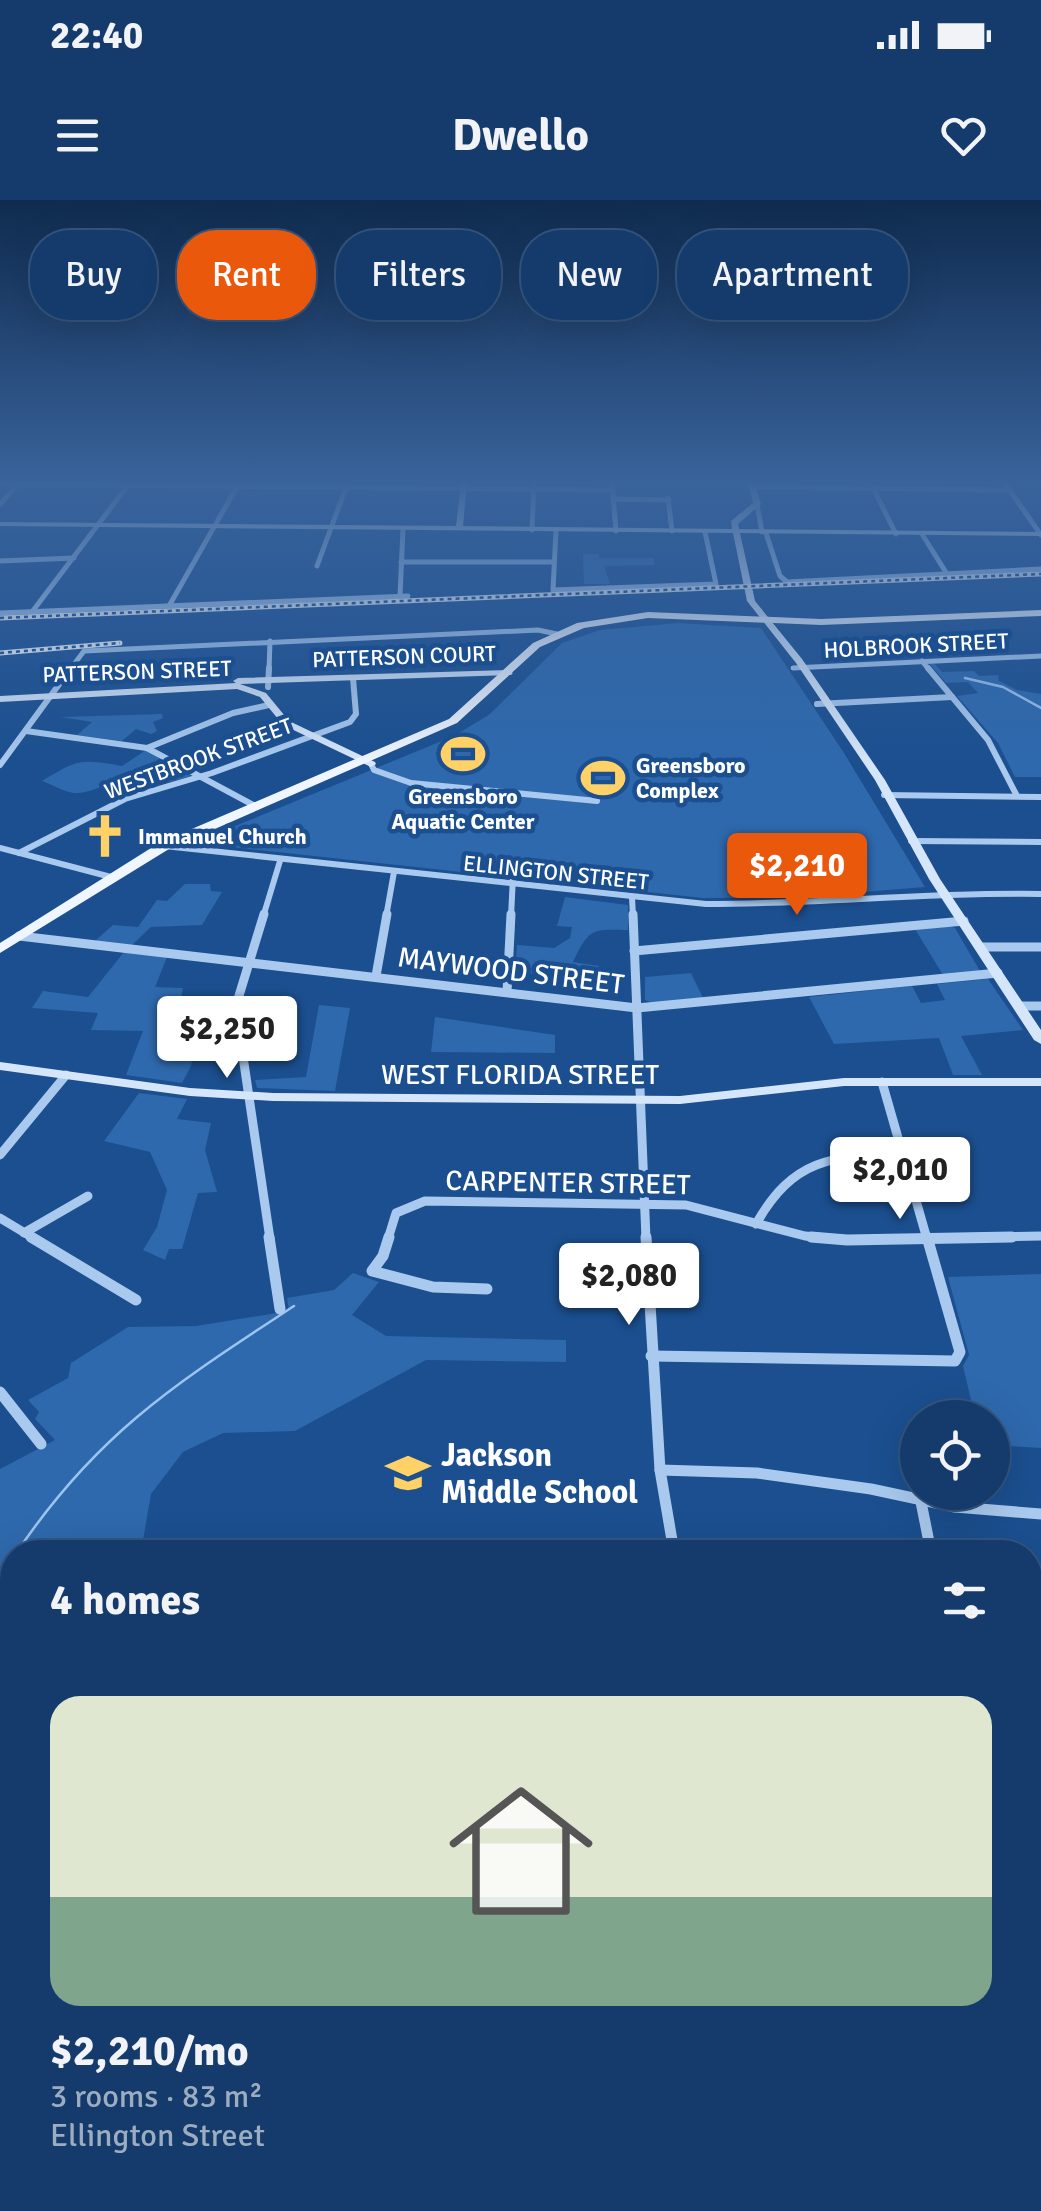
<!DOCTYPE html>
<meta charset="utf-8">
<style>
body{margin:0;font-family:Signika,sans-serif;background:#214673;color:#f1f3f6;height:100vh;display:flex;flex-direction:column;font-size:38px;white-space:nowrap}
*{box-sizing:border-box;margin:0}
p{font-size:32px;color:#9dadc1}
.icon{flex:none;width:55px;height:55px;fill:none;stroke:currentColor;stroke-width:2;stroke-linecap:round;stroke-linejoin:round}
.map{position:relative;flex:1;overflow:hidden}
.sheet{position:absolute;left:0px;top:1340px;width:1042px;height:672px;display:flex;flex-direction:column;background:#143b6b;border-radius:40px 40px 0 0;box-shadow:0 10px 40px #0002,0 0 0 2px #33557e}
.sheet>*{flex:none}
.guide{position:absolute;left:30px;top:30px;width:982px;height:90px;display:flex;gap:20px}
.fabs{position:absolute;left:900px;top:1200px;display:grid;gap:20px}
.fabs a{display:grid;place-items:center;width:110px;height:110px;border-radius:50%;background:#143b6b;box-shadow:0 10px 40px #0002,0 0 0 2px #33557e;font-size:50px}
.price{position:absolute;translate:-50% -85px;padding:0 22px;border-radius:10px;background:#fff;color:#222;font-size:32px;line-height:65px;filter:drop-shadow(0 2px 5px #0008)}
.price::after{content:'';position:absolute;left:50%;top:60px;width:30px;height:22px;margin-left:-15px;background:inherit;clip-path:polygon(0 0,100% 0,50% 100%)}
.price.on{background:#ea580c;color:#fff}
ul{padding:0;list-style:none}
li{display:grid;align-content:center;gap:20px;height:530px;padding:0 50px}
li span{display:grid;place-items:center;height:310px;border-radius:30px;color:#555}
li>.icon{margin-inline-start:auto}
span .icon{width:180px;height:180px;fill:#fffc;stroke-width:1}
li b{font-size:42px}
h2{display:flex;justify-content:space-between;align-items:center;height:120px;padding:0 50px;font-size:42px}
.chip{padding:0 35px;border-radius:40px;background:#143b6b;box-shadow:0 10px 40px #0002,0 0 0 2px #33557e;font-size:35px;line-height:90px}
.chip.on{background:#ea580c;color:#fff}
.status{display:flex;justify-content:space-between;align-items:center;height:70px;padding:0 50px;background:#143b6b;direction:ltr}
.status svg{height:28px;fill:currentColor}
header{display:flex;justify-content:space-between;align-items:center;height:130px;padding:0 50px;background:#143b6b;font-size:45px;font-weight:700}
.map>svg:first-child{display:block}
.green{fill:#2e69ad}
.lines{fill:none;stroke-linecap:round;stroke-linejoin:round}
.stream{stroke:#9cc4f0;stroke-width:2.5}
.street-far4{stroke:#a9c9ee;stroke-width:5}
.street-far3{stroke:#a9c9ee;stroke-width:6}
.street-far2{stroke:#a9c9ee;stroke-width:9}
.street-far1{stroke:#a9c9ee;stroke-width:11}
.street{stroke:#a9c9ee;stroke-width:15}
.secondary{fill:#d6e6fa;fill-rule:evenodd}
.primary{fill:#f0f6ff;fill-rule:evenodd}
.rail-casing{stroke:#fff;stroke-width:5}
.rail{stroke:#1b4f8f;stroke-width:2.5;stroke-dasharray:4;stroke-linecap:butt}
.labels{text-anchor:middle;stroke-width:9;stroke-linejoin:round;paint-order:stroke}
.far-street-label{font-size:22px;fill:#fff;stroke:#1b4f8f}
.far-poi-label{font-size:22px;font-weight:bold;fill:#fff;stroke:#1b4f8f;text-anchor:start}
.street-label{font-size:28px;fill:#fff;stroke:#1b4f8f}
.near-poi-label{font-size:32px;font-weight:bold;fill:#fff;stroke:#1b4f8f;text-anchor:start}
</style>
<div class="status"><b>22:40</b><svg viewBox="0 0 49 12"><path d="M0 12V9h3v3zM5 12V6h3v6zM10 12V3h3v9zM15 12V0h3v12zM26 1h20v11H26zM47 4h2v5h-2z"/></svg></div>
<header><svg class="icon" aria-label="menu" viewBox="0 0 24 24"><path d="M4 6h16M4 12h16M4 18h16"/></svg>Dwello<svg class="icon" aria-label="heart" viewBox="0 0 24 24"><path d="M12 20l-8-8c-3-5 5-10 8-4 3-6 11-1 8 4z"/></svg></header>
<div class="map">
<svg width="1041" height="2011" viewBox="0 0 1041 2011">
<rect width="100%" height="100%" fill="#1b4f8f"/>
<g class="green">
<path d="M583 354H599V358H654V365L604 366 610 384H584Z"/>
<path d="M678 423 761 428 844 553 925 687 801 697 703 698 194 643 454 536 490 514 562 443 600 430Z"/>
<path d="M934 463 942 472 974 471 979 476 998 475 999 481 1017 490 1041 494V577H1015L998 543 957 496 978 493 968 482 946 483 930 464Z"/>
<path d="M162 514 163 518 153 522 157 531 151 534 136 529 122 541 77 535 92 522 61 517Z"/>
<path d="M146 550 160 558 147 569 155 571 167 562 191 576 130 593C100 577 99 594 74 593 64 592 51 584 42 581 77 560 79 558 122 566Z"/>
<path d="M185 684H210L211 691 222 692 202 725 151 727 132 745 95 741 113 725 138 727 157 700 167 701Z"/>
<path d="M565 697 628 705V730C592 729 589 728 573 762L599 766 596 781 515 772 517 745 554 748 570 738 572 727 557 726Z"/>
<path d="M950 726 955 728 980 771 943 775 915 729Z"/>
<path d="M124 752 167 757 155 787 183 788 171 848 194 850 191 866 182 883 126 875 143 831 91 830 98 813 32 808 43 791 88 797Z"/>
<path d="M691 773 703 798 653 803 645 800V777Z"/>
<path d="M988 779 1023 830 961 836 982 875H953L939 838 834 844 809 797 912 786 921 803 945 800 937 784Z"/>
<path d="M319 805 350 808 335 891 257 888 255 880 306 877Z"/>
<path d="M435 817 555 835V853L431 852Z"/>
<path d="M139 893 187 899 177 919 211 923 205 950 217 992 198 993 182 1049H169L165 1060 143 1050 157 1027 167 990 150 952 104 941Z"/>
<path d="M353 1073 379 1082 352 1115 386 1136 566 1140V1162L426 1160 295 1231 223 1233 183 1252 151 1294 141 1352H12V1596L0 1603V1269L55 1240 35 1219 39 1212 28 1200 68 1178 71 1163 128 1127 196 1126 289 1111 287 1098 334 1090Z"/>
<path d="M1041 1074V1248L993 1245 992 1218 975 1217 963 1166 969 1155 948 1077Z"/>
</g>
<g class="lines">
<g class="stream">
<path d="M965 478 1003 487 1041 508"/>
<path d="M17 1352C98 1232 177 1183 294 1106"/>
<path d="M0 1382 12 1360"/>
</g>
<g class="street-far4">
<path d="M612 282 616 331"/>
<path d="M870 282 896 334"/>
<path d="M1004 282 1041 335"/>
<path d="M0 284 613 290"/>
<path d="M752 287 1010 290"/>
<path d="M668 298 672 331"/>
<path d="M613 299 669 300"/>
<path d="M0 304 20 282"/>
<path d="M757 304 762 332"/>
<path d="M532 330 534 282"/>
<path d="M556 330 553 390 716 384 705 332"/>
<path d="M766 333 780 376 787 382 1041 369"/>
<path d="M922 334 947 374"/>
<path d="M0 361 74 358"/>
<path d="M401 362H553"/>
<path d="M317 366 348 282"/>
<path d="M400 396 403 329"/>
<path d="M169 406 238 285"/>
<path d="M32 412 128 285"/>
<path d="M0 413 408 396"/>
<path d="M922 461 930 471"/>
<path d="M793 468 1041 456"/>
<path d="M69 471 84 451 538 430 557 434"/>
<path d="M269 471 270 441"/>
</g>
<g class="street-far3">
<path d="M928 468 988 540 1017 596"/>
<path d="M268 487 269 468"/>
<path d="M817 504 952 497"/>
<path d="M26 531 147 548 257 607"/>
<path d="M147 548 233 513 269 505"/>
<path d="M371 564 374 570 411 583 597 601"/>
<path d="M0 565 71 468"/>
<path d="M884 595 1041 597"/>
<path d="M911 641 1041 642"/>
<path d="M164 646 706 704C818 704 929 692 1041 694"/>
<path d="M0 648 111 677"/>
<path d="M19 653 125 599 212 573 350 522 356 514 353 478"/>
<path d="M632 697 633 717"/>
<path d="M263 717 280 661"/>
<path d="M386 717 394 672"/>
<path d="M511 717 513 676"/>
</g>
<g class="street-far2">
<path d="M264 714 238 799 237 816 270 1039"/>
<path d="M633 714 646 1039"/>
<path d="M19 736 637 808 998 773"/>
<path d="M981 747H1041"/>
<path d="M634 751 964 721"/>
<path d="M376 776 387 714"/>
<path d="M507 792 511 714"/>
<path d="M1019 806H1041"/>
<path d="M882 882 927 1039"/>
<path d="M0 955 66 875"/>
<path d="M0 1018 35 1039"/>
<path d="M756 1024C793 959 831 955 901 955"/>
<path d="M24 1033 88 996"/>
<path d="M388 1039 396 1013 425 1001 686 1005 805 1036 838 1039"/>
<path d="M891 1039 1041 1036"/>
</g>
<g class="street-far1">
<path d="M31 1037 136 1100"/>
<path d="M269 1037 280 1109"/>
<path d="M389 1037 383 1056 372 1071 433 1087 487 1089"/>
<path d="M646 1037 660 1270 674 1352"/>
<path d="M811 1037 847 1040 1012 1037"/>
<path d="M651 1156 955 1161 960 1152 927 1037"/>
<path d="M0 1192 41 1244"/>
<path d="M660 1270 757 1273 871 1289 955 1307 1041 1314"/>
<path d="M921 1302 931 1352"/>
</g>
<g class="street">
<path d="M1030 1561 1041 1562"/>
<path d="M0 1823H12"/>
<path d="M482 2000 497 2011"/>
<path d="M827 2000 828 2011"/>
<path d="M179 2011 191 2000"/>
<path d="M444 2011 450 2000"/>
<path d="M562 2011 563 2000"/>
</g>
<g class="secondary">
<path d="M461 282H467L463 326 732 329 731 321 753 303 748 282H754L761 304 738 324 739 329 1041 332V336L740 333 755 401 802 459 885 580 940 679 1041 830V844L1034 840 929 679 875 580 796 463 747 401 733 333 0 326V322L456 326Z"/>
<path d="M508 470 513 473 511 475 240 484 266 493 289 521 375 562 376 564 371 567 283 525 260 497 237 489 0 502V496L236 483 233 481 238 478Z"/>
<path d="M0 862 190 888 273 893 680 896 844 878H1041V886H844L680 904 273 901 190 896 0 870Z"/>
</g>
<path class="primary" d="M1041 410V416L821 425 648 418 584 428 540 447 457 523 169 649 0 753V743L159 643 449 519 533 443 577 423 648 412 821 419Z"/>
<g class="rail-casing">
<g id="rail">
<path d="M0 418 1041 374"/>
<path d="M0 453 120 443"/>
</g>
</g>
<use href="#rail" class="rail"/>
</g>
<linearGradient id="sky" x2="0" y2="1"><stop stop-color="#0f2b4f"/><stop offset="0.5" stop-color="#39639b"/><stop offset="1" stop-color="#39639b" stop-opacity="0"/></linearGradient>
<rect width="1041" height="563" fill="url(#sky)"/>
<defs>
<g id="stadium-bare" transform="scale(3.45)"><path d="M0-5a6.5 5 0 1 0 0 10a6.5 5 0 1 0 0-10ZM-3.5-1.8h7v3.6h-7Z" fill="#ffd166" stroke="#1b4f8f" stroke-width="2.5" paint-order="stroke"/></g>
<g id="church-bare" transform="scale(3.45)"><path d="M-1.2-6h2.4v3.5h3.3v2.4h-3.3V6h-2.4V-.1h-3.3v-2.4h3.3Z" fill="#ffd166" stroke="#1b4f8f" stroke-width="2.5" paint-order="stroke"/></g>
<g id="school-bare" transform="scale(3.45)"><path d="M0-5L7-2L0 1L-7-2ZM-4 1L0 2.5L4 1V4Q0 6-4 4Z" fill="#ffd166" stroke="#1b4f8f" stroke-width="2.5" paint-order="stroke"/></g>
</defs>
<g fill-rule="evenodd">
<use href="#stadium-bare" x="463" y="554"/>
<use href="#stadium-bare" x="603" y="578"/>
<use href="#church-bare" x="105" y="636"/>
<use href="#school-bare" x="408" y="1273"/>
</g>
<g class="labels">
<g class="far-street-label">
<text transform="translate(916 445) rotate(-3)" y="8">HOLBROOK STREET</text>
<text transform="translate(404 456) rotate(-2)" y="8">PATTERSON COURT</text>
<text transform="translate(137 471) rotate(-2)" y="8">PATTERSON STREET</text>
<text transform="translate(198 558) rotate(-20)" y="8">WESTBROOK STREET</text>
<text transform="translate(556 672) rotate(6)" y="8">ELLINGTON STREET</text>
</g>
<g class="far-poi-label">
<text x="636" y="573">Greensboro<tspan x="636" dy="25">Complex</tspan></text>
<text x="463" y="604" text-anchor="middle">Greensboro<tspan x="463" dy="25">Aquatic Center</tspan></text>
<text x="138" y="644">Immanuel Church</text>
</g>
<g class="street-label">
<text transform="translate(511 770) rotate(7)" y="10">MAYWOOD STREET</text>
<text x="520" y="884">WEST FLORIDA STREET</text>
<text transform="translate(568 982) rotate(1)" y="10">CARPENTER STREET</text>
</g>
<g class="near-poi-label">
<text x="441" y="1266">Jackson<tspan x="441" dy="37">Middle School</tspan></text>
</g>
</g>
</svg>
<div class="fabs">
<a><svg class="icon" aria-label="locate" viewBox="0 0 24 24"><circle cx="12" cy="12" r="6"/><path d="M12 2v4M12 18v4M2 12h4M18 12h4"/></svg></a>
</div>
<b class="price on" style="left:797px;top:718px">$2,210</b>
<b class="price" style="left:227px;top:881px">$2,250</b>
<b class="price" style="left:900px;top:1022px">$2,010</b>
<b class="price" style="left:629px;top:1128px">$2,080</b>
<div class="guide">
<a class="chip">Buy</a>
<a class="chip on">Rent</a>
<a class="chip">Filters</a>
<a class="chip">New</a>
<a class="chip">Apartment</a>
</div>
<section class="sheet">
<h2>4 homes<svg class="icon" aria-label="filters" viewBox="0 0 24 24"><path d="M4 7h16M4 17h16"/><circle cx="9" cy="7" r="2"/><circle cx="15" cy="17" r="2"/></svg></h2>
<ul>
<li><span style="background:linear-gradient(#dfe7d0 65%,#7fa58c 0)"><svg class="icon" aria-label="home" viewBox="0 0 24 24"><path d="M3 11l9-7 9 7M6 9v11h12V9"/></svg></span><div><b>$2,210/mo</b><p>3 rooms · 83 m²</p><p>Ellington Street</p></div></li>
</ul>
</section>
</div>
